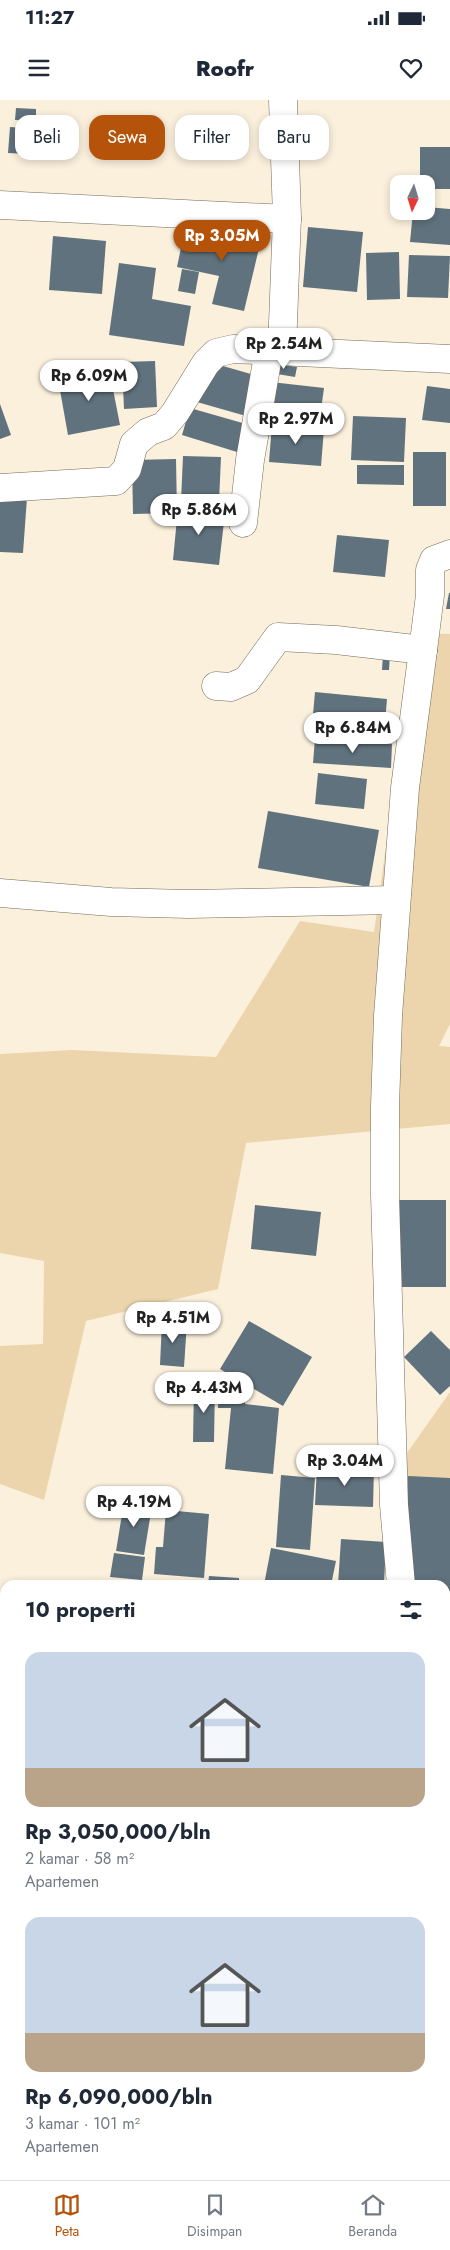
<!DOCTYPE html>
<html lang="id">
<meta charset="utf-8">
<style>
body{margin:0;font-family:Jost,sans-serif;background:#f2f2f3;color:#1f2937;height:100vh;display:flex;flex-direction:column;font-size:19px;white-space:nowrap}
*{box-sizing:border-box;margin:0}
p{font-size:16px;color:#747a83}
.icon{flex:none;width:28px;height:28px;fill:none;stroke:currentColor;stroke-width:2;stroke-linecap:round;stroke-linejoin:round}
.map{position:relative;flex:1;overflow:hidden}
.panel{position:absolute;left:0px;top:1480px;width:450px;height:600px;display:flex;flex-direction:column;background:#fff;border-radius:15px 15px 0 0;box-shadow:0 2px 8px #0003}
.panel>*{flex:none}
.top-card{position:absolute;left:15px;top:15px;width:420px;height:45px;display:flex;gap:10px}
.needle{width:32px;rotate:184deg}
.controls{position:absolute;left:390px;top:75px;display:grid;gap:10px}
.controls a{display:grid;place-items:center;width:45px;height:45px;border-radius:10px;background:#fff;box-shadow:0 2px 8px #0003;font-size:25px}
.price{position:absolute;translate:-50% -42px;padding:0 11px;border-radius:18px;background:#fff;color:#222;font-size:16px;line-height:32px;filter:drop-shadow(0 1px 2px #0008)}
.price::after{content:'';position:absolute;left:50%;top:30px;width:15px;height:11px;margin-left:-8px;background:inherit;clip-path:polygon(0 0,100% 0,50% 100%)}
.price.current{background:#b45309;color:#fff}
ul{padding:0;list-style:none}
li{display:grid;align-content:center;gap:10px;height:265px;padding:0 25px}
li span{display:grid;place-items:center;height:155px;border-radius:15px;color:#555}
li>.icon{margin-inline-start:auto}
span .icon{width:90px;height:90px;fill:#fffc;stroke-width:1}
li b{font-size:21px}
h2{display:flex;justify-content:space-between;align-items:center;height:60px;padding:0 25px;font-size:21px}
.tag{padding:0 18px;border-radius:15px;background:#fff;box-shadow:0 2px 8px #0003;font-size:18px;line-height:45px}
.tag.current{background:#b45309;color:#fff}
.status{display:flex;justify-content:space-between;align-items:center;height:35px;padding:0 25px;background:#fff;direction:ltr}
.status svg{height:14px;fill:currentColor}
header{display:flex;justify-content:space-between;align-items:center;height:65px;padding:0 25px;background:#fff;font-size:22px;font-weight:800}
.dock{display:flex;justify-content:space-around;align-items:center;height:70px;border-top:1px solid #e0e1e3;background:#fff;font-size:14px;color:#747a83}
.dock a{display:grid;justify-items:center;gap:2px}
.dock .current{color:#b45309}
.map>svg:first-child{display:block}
.green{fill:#ecd5ac}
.building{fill:#60727d}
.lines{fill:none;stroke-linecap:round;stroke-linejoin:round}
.minor-casing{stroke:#736a59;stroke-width:29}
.minor{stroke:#fff;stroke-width:28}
</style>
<div class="status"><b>11:27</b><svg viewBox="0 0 49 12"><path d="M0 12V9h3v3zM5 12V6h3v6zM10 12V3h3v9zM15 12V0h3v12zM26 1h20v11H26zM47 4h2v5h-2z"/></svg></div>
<header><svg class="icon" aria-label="menu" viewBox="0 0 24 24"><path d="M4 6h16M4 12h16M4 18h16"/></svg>Roofr<svg class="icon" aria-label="heart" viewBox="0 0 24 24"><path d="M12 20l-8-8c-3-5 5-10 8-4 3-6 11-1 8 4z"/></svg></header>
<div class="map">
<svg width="450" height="2080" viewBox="0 0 450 2080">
<rect width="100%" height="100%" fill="#fbf0dc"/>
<g class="green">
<path d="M416 533 450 534V924L439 946 450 947V1024L246 1043 218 1189 86 1221 44 1400 0 1384V1246L43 1244 44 1161 0 1153V954L72 950 216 957 300 821 374 832Z"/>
<path d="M450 1292V1382L390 1377Z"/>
<path d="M0 1642 5 1643V1799L0 1797Z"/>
</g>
<g class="building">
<path d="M16 8 36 9V21L15 20Z"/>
<path d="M10 27 66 31 65 56 8 53Z"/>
<path d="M420 47H450V89H426V84H420Z"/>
<path d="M426 107 450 109V145L410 142 413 111H426Z"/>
<path d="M186 124 261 140 244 211 212 204 219 176 177 167Z"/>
<path d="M308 127 363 132 357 192 303 187Z"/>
<path d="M53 136 106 141 102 194 49 190Z"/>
<path d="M399 152 400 199 367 200 366 153Z"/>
<path d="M409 155 450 156 448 198 407 197Z"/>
<path d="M119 163 156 168 152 199 191 206 184 246 109 235Z"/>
<path d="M182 169 199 172 195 194 178 191Z"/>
<path d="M155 261 157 307 124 309 122 262Z"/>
<path d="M209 262 258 276 246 316 197 302Z"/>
<path d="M272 263 297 267 295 277 271 273Z"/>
<path d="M109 269 120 325 68 335 58 279Z"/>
<path d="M271 282 324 288 320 317 267 310Z"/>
<path d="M427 286 450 289V323L422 320Z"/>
<path d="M0 304 11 335 0 339Z"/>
<path d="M190 308 246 324 237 352 182 335Z"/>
<path d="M353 316 406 318 404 362 351 360Z"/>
<path d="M272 324 324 329 321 366 269 362Z"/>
<rect x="413" y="352" width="33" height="54"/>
<path d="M183 356 221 357 219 402 181 401Z"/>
<path d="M176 359 177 413 133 414 132 360Z"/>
<path d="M357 365H404V385L357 384Z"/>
<path d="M0 397 27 398 23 453 0 452Z"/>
<path d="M178 408 225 413 219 465 173 460Z"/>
<path d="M337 435 389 440 385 477 333 472Z"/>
<path d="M449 493H450V509H446Z"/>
<path d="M383 554H390L389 570H382Z"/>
<path d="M315 592 387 599 384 634 312 626Z"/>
<path d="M315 639 392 644 391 668 313 663Z"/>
<path d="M318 673 367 679 364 709 315 704Z"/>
<path d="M268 711 379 730 369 787 258 768Z"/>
<rect x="390" y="1100" width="56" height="87"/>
<path d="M255 1105 321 1112 316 1156 251 1149Z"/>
<path d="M162 1221 187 1222 184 1267 160 1265Z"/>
<path d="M249 1221 312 1257 283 1306 220 1269Z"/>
<path d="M431 1231 450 1250V1286L440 1295 404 1257Z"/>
<path d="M219 1284 246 1286 245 1304 279 1308 273 1374 225 1369 231 1308H218Z"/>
<path d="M194 1285H215L214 1342H193Z"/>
<path d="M317 1366 374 1368 373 1407 315 1405Z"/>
<path d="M281 1375 315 1378 310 1450 276 1447Z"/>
<path d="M408 1376 450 1378V1491H445V1485H404Z"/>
<path d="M124 1402 152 1406 144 1455 116 1451Z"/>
<path d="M166 1410 209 1414 204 1478 154 1474 156 1447H163Z"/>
<path d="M341 1439 386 1442 384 1485H338Z"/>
<path d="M271 1448 336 1461 331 1485H264Z"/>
<path d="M114 1453 145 1457 142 1480 110 1477Z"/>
<path d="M209 1476 239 1478V1485H208Z"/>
<path d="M157 1480 202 1483V1485H156Z"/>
<rect x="445" y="1530" width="5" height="71"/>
<path d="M445 1698 450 1699V1728H445Z"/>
<rect x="445" y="1731" width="5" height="56"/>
<path d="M445 1806 450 1807V1842H445Z"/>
<rect x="445" y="1846" width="5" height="83"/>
<path d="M5 1855V1877L0 1875Z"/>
<path d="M0 1915 5 1918V1946L0 1957Z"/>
<path d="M60 2075H80L75 2080H65Z"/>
<path d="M356 2075H420V2080H355Z"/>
</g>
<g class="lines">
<g class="minor-casing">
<g id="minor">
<path d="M0 105 287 119"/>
<path d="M282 250 287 117 283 0"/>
<path d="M0 388 116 381 127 369 134 344 148 332 164 326 175 313 206 263 216 253 233 249 450 259"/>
<path d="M243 423 250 360 269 250"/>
<path d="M216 586 231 587 247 580 278 537 336 540 423 550 430 495V470L434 460 450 454"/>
<path d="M0 793 111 802 188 804 396 800"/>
<path d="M401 1485 394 1405 385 1095V1007L388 916 405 688 423 550"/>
<path d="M445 1519 450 1520"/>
<path d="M113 2080 114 2075"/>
<path d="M334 2080 336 2075"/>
</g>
</g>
<use href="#minor" class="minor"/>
</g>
</svg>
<div class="controls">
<a><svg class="needle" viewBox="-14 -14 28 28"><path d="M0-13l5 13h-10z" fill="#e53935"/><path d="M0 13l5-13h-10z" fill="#747a83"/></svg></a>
</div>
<b class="price current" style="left:222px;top:162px">Rp 3.05M</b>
<b class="price" style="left:284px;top:270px">Rp 2.54M</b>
<b class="price" style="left:89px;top:302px">Rp 6.09M</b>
<b class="price" style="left:296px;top:345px">Rp 2.97M</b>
<b class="price" style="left:199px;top:436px">Rp 5.86M</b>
<b class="price" style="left:353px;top:654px">Rp 6.84M</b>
<b class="price" style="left:173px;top:1244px">Rp 4.51M</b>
<b class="price" style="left:204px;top:1314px">Rp 4.43M</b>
<b class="price" style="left:345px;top:1387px">Rp 3.04M</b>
<b class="price" style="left:134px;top:1428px">Rp 4.19M</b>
<div class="top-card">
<a class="tag">Beli</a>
<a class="tag current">Sewa</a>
<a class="tag">Filter</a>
<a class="tag">Baru</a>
</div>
<section class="panel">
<h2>10 properti<svg class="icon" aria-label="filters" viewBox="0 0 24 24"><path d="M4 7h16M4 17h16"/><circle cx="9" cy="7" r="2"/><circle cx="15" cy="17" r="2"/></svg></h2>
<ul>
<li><span style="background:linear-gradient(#c9d6e8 75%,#b9a48a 0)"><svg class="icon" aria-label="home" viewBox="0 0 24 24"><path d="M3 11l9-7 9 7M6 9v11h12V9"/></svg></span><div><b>Rp 3,050,000/bln</b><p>2 kamar · 58 m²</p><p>Apartemen</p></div></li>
<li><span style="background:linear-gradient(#c9d6e8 75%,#b9a48a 0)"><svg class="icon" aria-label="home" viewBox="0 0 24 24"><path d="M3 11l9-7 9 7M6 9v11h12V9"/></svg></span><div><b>Rp 6,090,000/bln</b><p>3 kamar · 101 m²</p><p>Apartemen</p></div></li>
</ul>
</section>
</div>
<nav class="dock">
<a class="current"><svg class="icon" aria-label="map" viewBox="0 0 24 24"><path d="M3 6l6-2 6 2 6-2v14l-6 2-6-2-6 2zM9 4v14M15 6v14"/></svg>Peta</a>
<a><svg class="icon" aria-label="saved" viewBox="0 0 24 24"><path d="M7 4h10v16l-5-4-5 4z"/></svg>Disimpan</a>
<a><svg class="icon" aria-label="home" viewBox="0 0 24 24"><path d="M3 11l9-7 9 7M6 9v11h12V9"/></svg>Beranda</a>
</nav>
